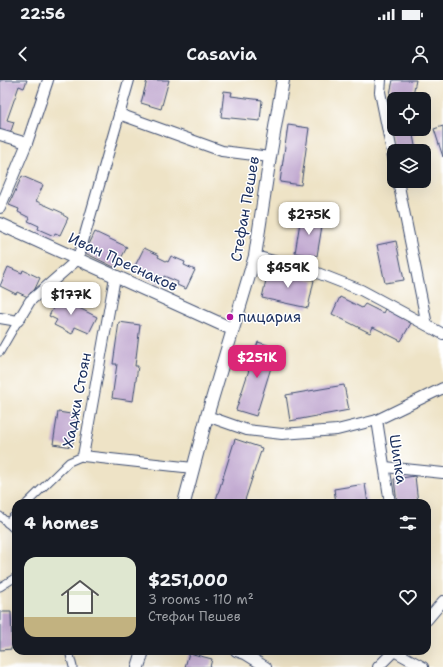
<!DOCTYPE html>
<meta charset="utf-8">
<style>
body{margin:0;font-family:"Shantell Sans",sans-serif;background:#242831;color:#f1f3f6;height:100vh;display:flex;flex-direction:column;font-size:15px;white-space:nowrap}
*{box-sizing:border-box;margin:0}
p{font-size:13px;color:#9ea1a6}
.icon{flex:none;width:22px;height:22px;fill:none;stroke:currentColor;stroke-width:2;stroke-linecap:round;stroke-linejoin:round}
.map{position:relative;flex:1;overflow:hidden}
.drawer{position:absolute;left:12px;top:419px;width:419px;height:156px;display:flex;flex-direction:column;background:#171b24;border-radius:12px;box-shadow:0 4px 16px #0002}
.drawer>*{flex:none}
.fabs{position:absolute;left:387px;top:12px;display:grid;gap:8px}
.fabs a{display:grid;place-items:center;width:44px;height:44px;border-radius:8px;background:#171b24;box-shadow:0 4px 16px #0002;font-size:20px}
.price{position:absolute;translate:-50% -34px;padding:0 9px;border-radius:8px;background:#fff;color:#222;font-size:13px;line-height:26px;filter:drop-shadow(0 1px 2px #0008)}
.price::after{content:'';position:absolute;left:50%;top:24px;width:12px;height:9px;margin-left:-6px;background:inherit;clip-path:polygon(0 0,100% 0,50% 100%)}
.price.current{background:#db2777;color:#fff}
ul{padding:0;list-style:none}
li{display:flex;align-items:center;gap:12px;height:100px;padding:0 12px}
li span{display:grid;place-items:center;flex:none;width:112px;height:80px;border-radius:12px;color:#555}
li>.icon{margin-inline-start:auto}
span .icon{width:48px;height:48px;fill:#fffc;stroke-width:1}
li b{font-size:17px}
h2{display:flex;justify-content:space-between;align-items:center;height:48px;padding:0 12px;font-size:17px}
.status{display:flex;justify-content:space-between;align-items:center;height:28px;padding:0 20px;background:#171b24;direction:ltr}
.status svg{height:11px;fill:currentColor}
header{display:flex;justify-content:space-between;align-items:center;height:52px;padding:0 12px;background:#171b24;font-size:18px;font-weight:600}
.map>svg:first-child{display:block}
.building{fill:#c1a9d0}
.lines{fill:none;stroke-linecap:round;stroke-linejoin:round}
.pedestrian-casing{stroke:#3b4a6e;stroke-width:9}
.minor-casing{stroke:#3b4a6e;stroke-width:12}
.tertiary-casing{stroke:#3b4a6e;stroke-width:14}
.pedestrian{stroke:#fff;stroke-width:7}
.minor{stroke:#fff;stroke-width:10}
.tertiary{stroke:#fff;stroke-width:12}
.poi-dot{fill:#b5179e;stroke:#fff;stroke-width:1.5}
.labels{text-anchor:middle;stroke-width:3;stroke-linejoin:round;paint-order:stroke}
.street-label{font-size:15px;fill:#1b2f5e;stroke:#fff}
.poi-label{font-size:15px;fill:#1b2f5e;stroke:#fff;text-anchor:start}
</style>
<div class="status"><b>22:56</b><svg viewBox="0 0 49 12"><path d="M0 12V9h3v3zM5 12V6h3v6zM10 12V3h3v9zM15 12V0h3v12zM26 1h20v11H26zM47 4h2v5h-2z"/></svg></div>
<header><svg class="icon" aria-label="back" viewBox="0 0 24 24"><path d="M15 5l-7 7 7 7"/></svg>Casavia<svg class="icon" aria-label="person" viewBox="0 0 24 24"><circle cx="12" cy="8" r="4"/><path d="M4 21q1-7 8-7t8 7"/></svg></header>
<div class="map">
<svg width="443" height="587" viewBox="0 0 443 587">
<rect width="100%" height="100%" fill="#fff"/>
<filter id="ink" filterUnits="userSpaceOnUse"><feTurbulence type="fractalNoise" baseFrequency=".025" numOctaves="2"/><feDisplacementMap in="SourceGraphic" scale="8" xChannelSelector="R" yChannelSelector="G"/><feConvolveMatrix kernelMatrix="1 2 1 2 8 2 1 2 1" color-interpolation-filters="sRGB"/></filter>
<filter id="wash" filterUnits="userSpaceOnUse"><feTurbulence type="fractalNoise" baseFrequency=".012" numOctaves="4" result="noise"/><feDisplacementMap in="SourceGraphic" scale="16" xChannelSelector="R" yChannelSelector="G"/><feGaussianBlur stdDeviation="0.9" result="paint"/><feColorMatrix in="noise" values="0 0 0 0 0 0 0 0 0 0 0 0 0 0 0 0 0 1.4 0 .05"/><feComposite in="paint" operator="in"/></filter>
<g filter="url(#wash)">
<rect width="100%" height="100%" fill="#eee3c6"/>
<g id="blocks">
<g class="building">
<path d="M0 0H27L24 8 19 6 7 40 14 42 10 54 0 51Z"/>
<path d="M147 0H169L161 29 141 23Z"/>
<path d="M393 0H416L412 19H394V24L388 23Z"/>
<path d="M224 11 232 12 231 16 262 20 260 41 221 37Z"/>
<path d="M394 42V49H415L416 55H413L416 71H394L389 43Z"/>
<path d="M288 45 309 48 301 105 280 102Z"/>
<path d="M443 46V77L434 49Z"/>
<path d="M22 96 43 105 36 121 63 133V135L68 138 60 155 55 153 54 156 38 149 39 146 28 141 30 138 18 132 19 129 9 125Z"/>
<path d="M301 136 323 140 317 176 295 173Z"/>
<path d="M95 152 127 167 116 188 85 173Z"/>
<path d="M396 161 404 200 385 203 377 165Z"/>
<path d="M144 168 159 175 158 177 168 182 171 176 185 182 184 185 195 190 186 209 177 205 178 202 164 196 160 205 146 198 147 196 133 190Z"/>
<path d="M8 187 22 193 23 190 40 198 33 213 31 212 28 217 17 212 16 214 0 206Z"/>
<path d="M268 191 314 200 308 228 262 218Z"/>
<path d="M60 214 73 221 71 224 97 237 89 253 75 247 72 254 54 245 57 240 49 236Z"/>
<path d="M340 217 362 228 365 224 383 233 385 229 411 243 401 261 373 247 370 253 332 234Z"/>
<path d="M119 242 140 245 135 286H138L133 321 112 318 117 284H113Z"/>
<path d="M258 262 277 268 256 336 236 330Z"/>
<path d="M344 305 349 330 290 341 286 315Z"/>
<path d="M58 332 77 335 72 367 53 364Z"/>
<path d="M235 359 262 368 244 423H215Z"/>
<path d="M415 396 418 423H397L394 399Z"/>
<path d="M365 404 368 423H336L334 409Z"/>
<path d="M0 532H11L12 569 0 570Z"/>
<path d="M189 573 212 579 210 587H185Z"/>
</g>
</g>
</g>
<g filter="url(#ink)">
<use href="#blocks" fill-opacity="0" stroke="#3b4a6e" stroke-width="1"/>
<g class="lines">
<g class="pedestrian-casing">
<g id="pedestrian">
<path d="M0 272 18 241"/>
<path d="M27 423 69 382 83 376"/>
<path d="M0 436 16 451"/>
<path d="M7 443 16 434"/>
<path d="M0 507 16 497"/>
<path d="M69 571 73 587"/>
</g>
</g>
<g class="minor-casing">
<g id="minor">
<path d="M381 0 380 12 394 82"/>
<path d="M119 34 222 71 270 77"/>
<path d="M0 55 27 63"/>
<path d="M398 101 427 245"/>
<path d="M0 128 27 63 48 0"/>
<path d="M255 176 315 192 361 210 443 254"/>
<path d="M115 197 83 376 193 388"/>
<path d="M0 238 18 241 30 221 78 179 129 0"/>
<path d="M207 336 247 350 282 354 337 350 377 340 443 308"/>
<path d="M377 340 390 423"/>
<path d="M385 387 443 393"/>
<path d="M427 540 443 521"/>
<path d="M236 571 245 574 266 587"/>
<path d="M394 571 423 587"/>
<path d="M378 587 394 571"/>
</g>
</g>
<g class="tertiary-casing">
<g id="tertiary">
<path d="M0 144 232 249"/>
<path d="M184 423 207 336 255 176 270 77 283 0"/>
<path d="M138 587 143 571"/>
</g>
</g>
<use href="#pedestrian" class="pedestrian"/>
<use href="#minor" class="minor"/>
<use href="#tertiary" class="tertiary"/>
</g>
</g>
<circle class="poi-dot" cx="230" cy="237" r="4"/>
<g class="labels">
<g class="street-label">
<text transform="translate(245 129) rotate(-80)" y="5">Стефан Пешев</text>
<text transform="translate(123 182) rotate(25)" y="5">Иван Преснаков</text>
<text transform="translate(77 320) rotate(-79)" y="5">Хаджи Стоян</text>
<text transform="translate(398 379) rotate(81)" y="5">Шипка</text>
</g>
<g class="poi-label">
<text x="238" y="242">пицария</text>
</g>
</g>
</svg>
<div class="fabs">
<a><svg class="icon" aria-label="locate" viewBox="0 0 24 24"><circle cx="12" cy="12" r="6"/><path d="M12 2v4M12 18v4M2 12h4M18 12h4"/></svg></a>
<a><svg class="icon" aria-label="layers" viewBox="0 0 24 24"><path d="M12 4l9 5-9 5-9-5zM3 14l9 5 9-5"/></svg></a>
</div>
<b class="price" style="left:309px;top:156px">$275K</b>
<b class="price" style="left:288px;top:209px">$459K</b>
<b class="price" style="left:71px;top:236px">$177K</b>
<b class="price current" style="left:257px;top:299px">$251K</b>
<section class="drawer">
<h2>4 homes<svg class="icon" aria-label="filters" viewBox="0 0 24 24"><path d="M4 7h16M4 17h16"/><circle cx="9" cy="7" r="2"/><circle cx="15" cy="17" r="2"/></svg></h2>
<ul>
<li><span style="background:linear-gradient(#dfe7d0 75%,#c2b280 0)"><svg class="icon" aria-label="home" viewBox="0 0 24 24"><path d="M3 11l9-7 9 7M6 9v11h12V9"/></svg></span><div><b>$251,000</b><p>3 rooms · 110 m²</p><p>Стефан Пешев</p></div><svg class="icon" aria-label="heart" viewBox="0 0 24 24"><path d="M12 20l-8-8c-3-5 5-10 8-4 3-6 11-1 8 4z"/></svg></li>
</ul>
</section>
</div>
